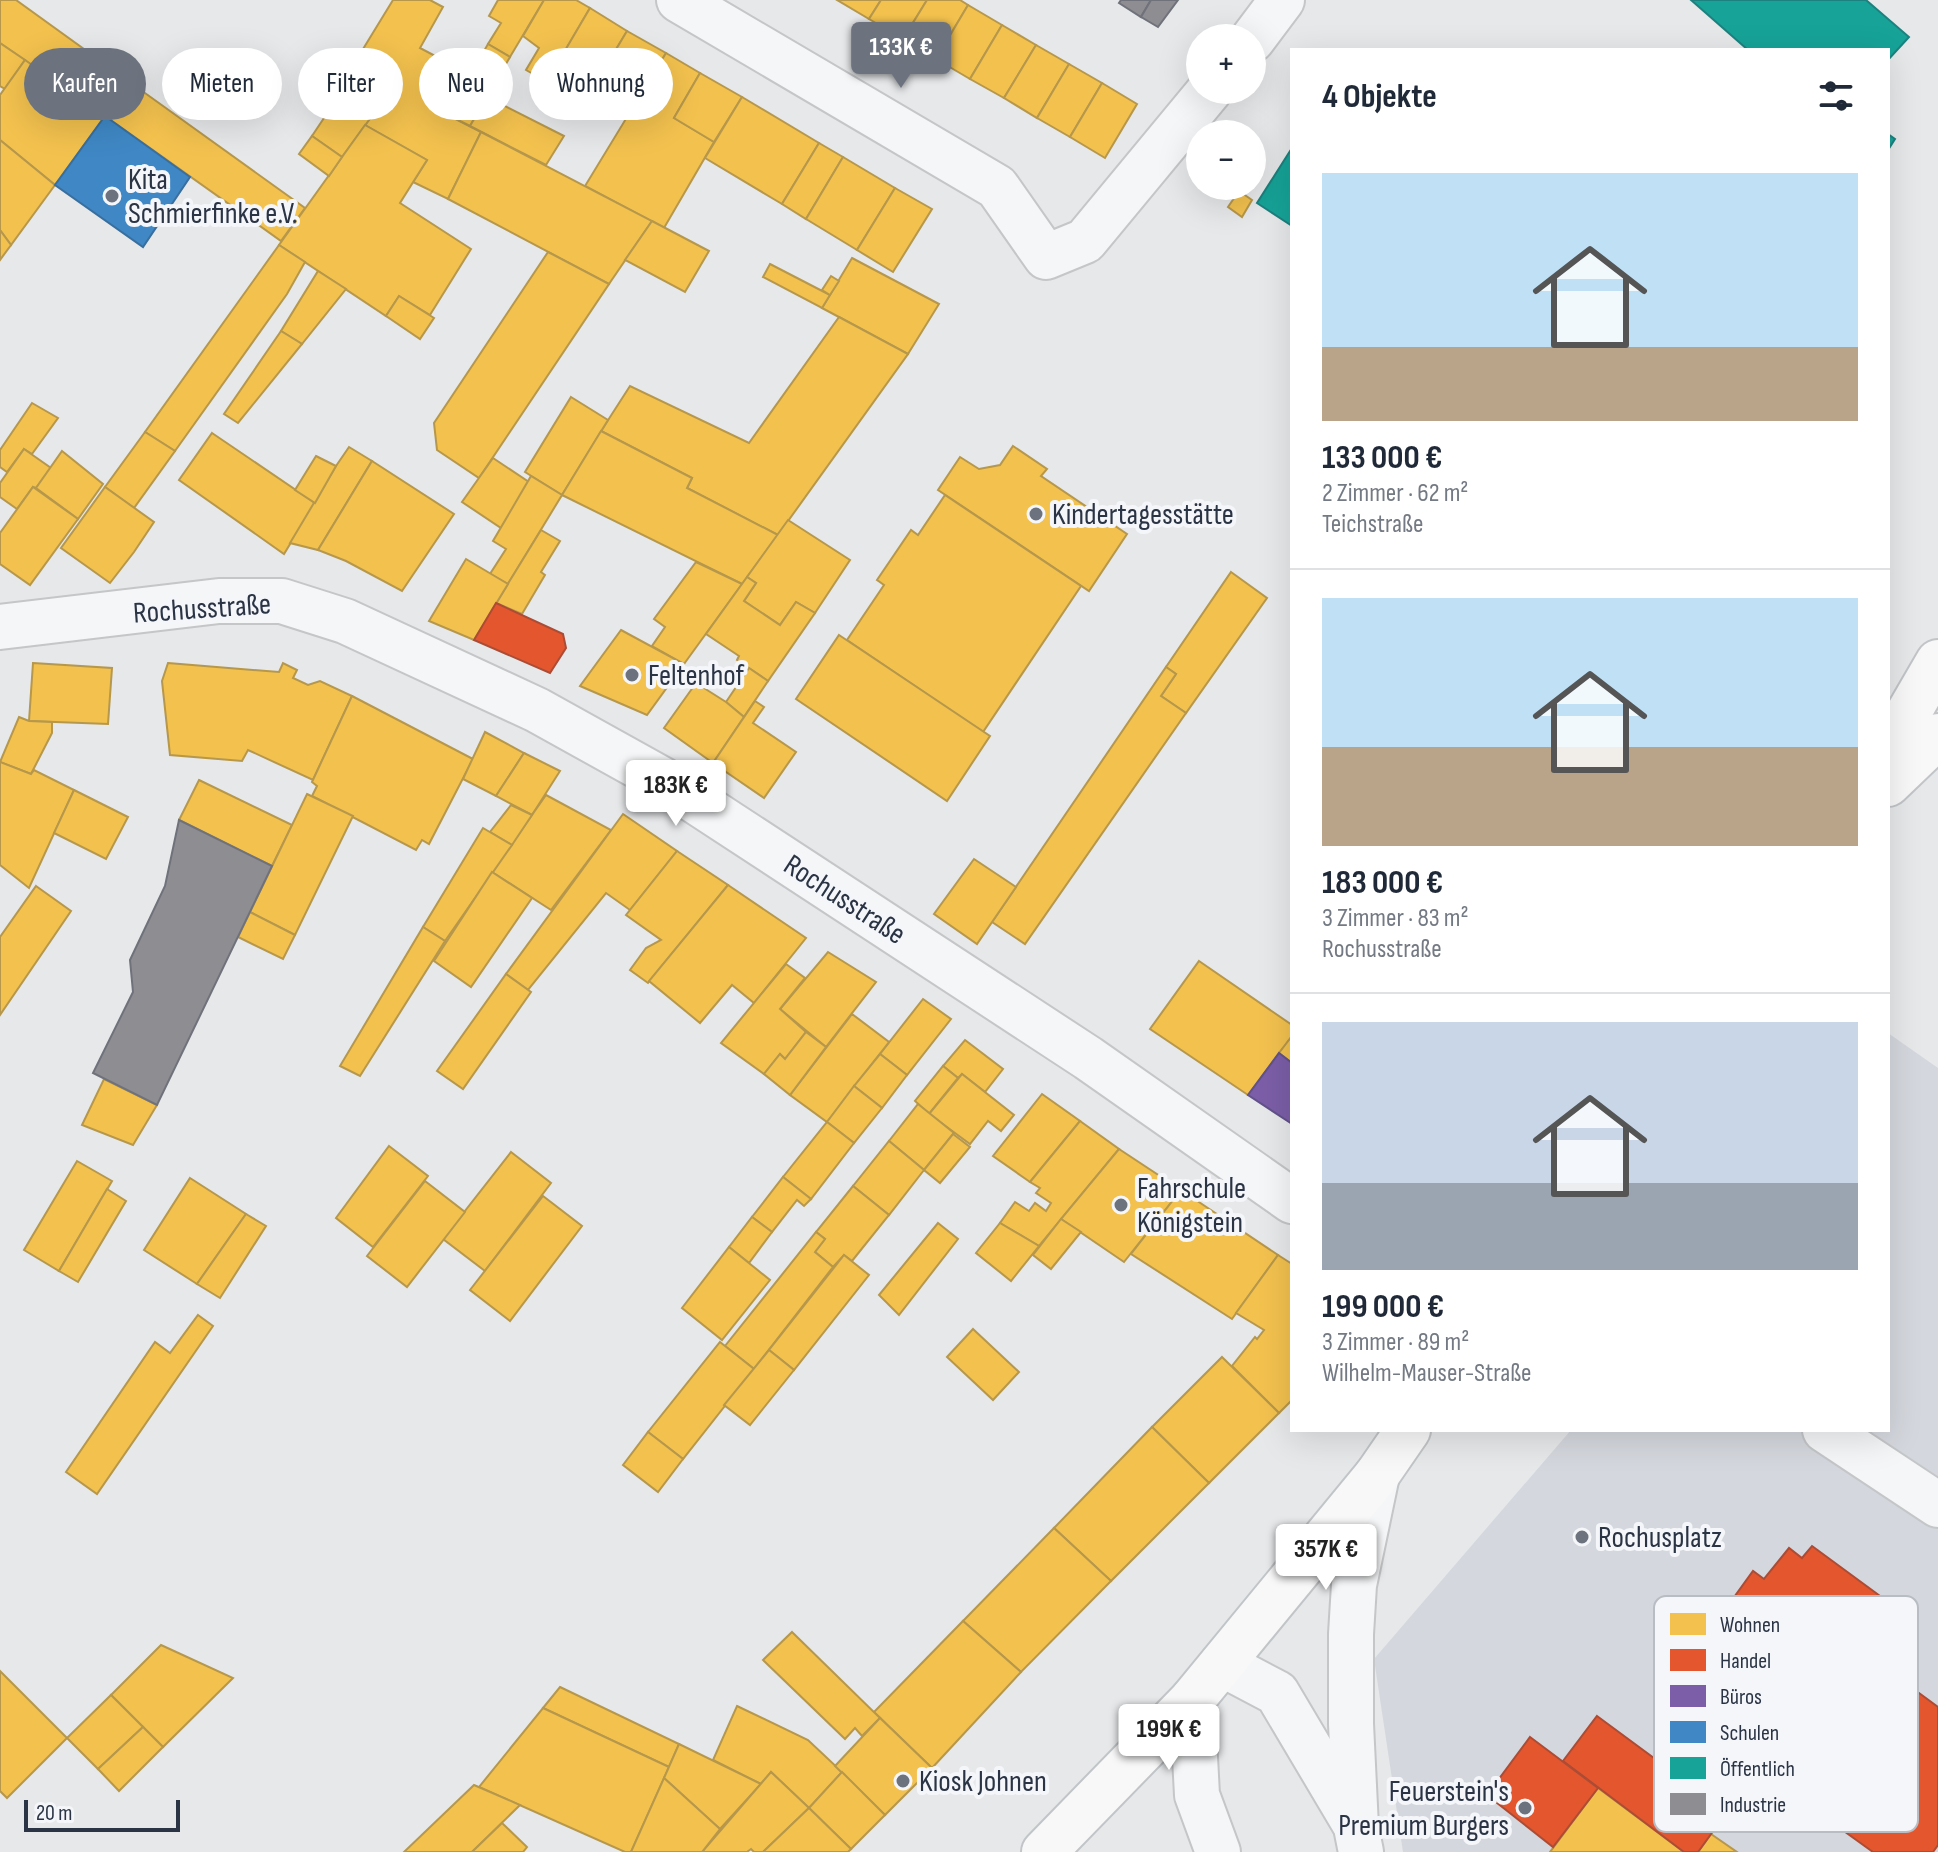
<!DOCTYPE html>
<html lang="de">
<meta charset="utf-8">
<style>
body{margin:0;font-family:"Sofia Sans Condensed",sans-serif;background:#f6f6f7;color:#1f2937;height:100vh;display:flex;flex-direction:column;font-size:30px;white-space:nowrap}
*{box-sizing:border-box;margin:0}
p{font-size:26px;color:#747a83}
.icon{flex:none;width:44px;height:44px;fill:none;stroke:currentColor;stroke-width:2;stroke-linecap:round;stroke-linejoin:round}
.map{position:relative;flex:1;overflow:hidden}
.drawer{position:absolute;left:1290px;top:48px;width:600px;height:1384px;display:flex;flex-direction:column;background:#fff;border-radius:0px;box-shadow:0 8px 32px #0002}
.drawer>*{flex:none}
.banner{position:absolute;left:24px;top:48px;width:760px;height:72px;display:flex;gap:16px}
.buttons{position:absolute;left:1186px;top:24px;display:grid;gap:16px}
.buttons a{display:grid;place-items:center;width:80px;height:80px;border-radius:50%;background:#fff;box-shadow:0 8px 32px #0002;font-size:40px}
.scale{position:absolute;left:24px;bottom:20px;width:156px;box-sizing:border-box;padding-left:8px;border:4px solid #2b3445;border-top:0;font-size:22px;line-height:28px;white-space:nowrap;color:#2b3445;-webkit-text-stroke:6px #f4f6f9;paint-order:stroke}
.price{position:absolute;translate:-50% -68px;padding:0 18px;border-radius:8px;background:#fff;color:#222;font-size:26px;line-height:52px;filter:drop-shadow(0 2px 4px #0008)}
.price::after{content:'';position:absolute;left:50%;top:48px;width:24px;height:18px;margin-left:-12px;background:inherit;clip-path:polygon(0 0,100% 0,50% 100%)}
.price.active{background:#6c737f;color:#fff}
ul{padding:0;list-style:none}
li{display:grid;align-content:center;gap:16px;height:424px;padding:0 32px}
li+li{border-top:2px solid #e0e1e3}
li span{display:grid;place-items:center;height:248px;border-radius:0px;color:#555}
li>.icon{margin-inline-start:auto}
span .icon{width:144px;height:144px;fill:#fffc;stroke-width:1}
li b{font-size:34px}
h2{display:flex;justify-content:space-between;align-items:center;height:96px;padding:0 32px;font-size:34px}
.tag{padding:0 28px;border-radius:36px;background:#fff;box-shadow:0 8px 32px #0002;font-size:28px;line-height:72px}
.tag.active{background:#6c737f;color:#fff}
.map>svg:first-child{display:block}
.built{fill:#d4d7dd}
.homes{fill:#f2c14e;stroke:#b6974b;stroke-width:2}
.shops{fill:#e4572e;stroke:#ac4c35;stroke-width:2}
.offices{fill:#7b5ea7;stroke:#63518a;stroke-width:2}
.schools{fill:#3f88c5;stroke:#396f9f;stroke-width:2}
.public{fill:#17a398;stroke:#1d827f;stroke-width:2}
.industry{fill:#8d8d92;stroke:#70727b;stroke-width:2}
.lines{fill:none;stroke-linecap:round;stroke-linejoin:round}
.minor-casing{stroke:#c4c6c8;stroke-width:48}
.major-casing{stroke:#c2c5c8;stroke-width:48}
.minor{stroke:#f5f6f7;stroke-width:44}
.major{stroke:#f8f8f8;stroke-width:44}
.poi-dot{fill:#6c737f;stroke:#f4f6f9;stroke-width:3}
.labels{text-anchor:middle;stroke-width:8;stroke-linejoin:round;paint-order:stroke}
.poi-label{font-size:30px;fill:#2b3445;stroke:#f4f6f9;text-anchor:start}
.street-label{font-size:30px;fill:#2b3445;stroke:#f4f6f9}
.key{fill:#f4f6f9;stroke:#b8bcc3;stroke-width:2}
.key-label{font-size:22px;fill:#2b3445}
</style>
<div class="map">
<svg width="1938" height="1852" viewBox="0 0 1938 1852">
<rect width="100%" height="100%" fill="#e6e8ea"/>
<path class="built" d="M1888 1033 1938 1068V1852H1403L1374 1659 1571 1430H1888Z"/>
<g class="homes">
<path d="M0 0H16L131 83 105 116 0 43Z"/>
<path d="M393 0H430L443 7 420 48 458 68 434 108 481 132 448 199 413 182 427 160 365 125 393 87 352 67Z"/>
<path d="M498 0H544L510 57 488 44 501 23 489 16Z"/>
<path d="M544 0H576L590 8 547 82 526 70 539 48 523 36Z"/>
<path d="M837 0H881L869 19Z"/>
<path d="M881 0H927L903 39 869 19Z"/>
<path d="M927 0H960L968 5 936 59 903 39Z"/>
<path d="M968 5 1002 25 970 79 936 59Z"/>
<path d="M590 8 627 31 597 81 560 59Z"/>
<path d="M1002 25 1036 45 1004 98 970 79Z"/>
<path d="M627 31 666 53 638 100 599 78Z"/>
<path d="M0 43 25 60 5 89 0 86Z"/>
<path d="M488 44 510 57 470 126 434 108 458 68 470 75Z"/>
<path d="M1036 45 1069 64 1037 118 1004 98Z"/>
<path d="M666 53 700 73 674 118 714 142 664 228 585 186Z"/>
<path d="M25 60 105 116 55 185 0 140V95Z"/>
<path d="M1069 64 1102 83 1070 137 1037 118Z"/>
<path d="M357 69 393 87 342 157 312 136 334 103 327 97 337 82 345 87Z"/>
<path d="M700 73 742 97 714 142 674 118Z"/>
<path d="M131 83 305 208 281 241 105 116Z"/>
<path d="M1102 83 1137 104 1105 158 1070 137Z"/>
<path d="M487 97 564 136 546 165 470 126Z"/>
<path d="M742 97 819 143 782 204 705 158Z"/>
<path d="M365 125 427 160 400 203 471 249 430 315 399 296 386 316 279 245Z"/>
<path d="M481 132 652 221 609 284 448 199Z"/>
<path d="M312 136 342 157 329 176 299 154Z"/>
<path d="M0 140 55 185 11 245 0 230Z"/>
<path d="M819 143 843 157 806 219 782 204Z"/>
<path d="M843 157 895 188 857 250 806 219Z"/>
<path d="M895 188 932 209 893 272 857 250Z"/>
<path d="M1239 191 1252 200 1242 217 1228 207Z"/>
<path d="M652 221 709 251 685 292 625 260Z"/>
<path d="M0 230 11 245 0 260Z"/>
<path d="M279 245 305 262 287 294 175 451 145 432Z"/>
<path d="M548 252 609 284 479 478 437 450 434 423Z"/>
<path d="M852 258 939 304 908 354 822 308Z"/>
<path d="M770 264 830 295 822 308 763 277Z"/>
<path d="M318 271 346 289 302 344 281 331Z"/>
<path d="M831 276 839 281 830 295 822 290Z"/>
<path d="M399 296 434 318 420 339 386 316Z"/>
<path d="M839 317 908 354 778 535 687 488 692 478 601 431 630 386 749 443Z"/>
<path d="M281 331 302 344 238 423 224 414Z"/>
<path d="M571 397 608 420 562 495 525 472Z"/>
<path d="M32 403 58 418 32 454 24 449 7 472 0 467V450Z"/>
<path d="M601 431 692 478 687 488 778 535 742 584 562 495Z"/>
<path d="M145 432 175 451 134 508 105 487Z"/>
<path d="M212 433 315 503 284 554 179 480Z"/>
<path d="M1013 446 1047 469 1041 476 1127 534 1089 591 938 490 960 457 979 469 1000 465Z"/>
<path d="M349 447 372 461 318 550 290 543 336 466Z"/>
<path d="M24 449 51 468 36 488 33 487 17 509 0 497V483Z"/>
<path d="M62 451 103 484 78 519 36 488Z"/>
<path d="M316 456 336 466 315 503 295 490Z"/>
<path d="M493 458 529 482 501 528 462 502Z"/>
<path d="M372 461 454 514 402 591 346 561 318 550Z"/>
<path d="M531 476 562 495 508 584 490 574 506 549 493 541Z"/>
<path d="M33 487 78 519 30 585 0 564V533Z"/>
<path d="M105 487 154 522 134 552 110 583 61 548Z"/>
<path d="M945 495 1081 586 983 732 847 640 884 585 877 580 911 530 918 535Z"/>
<path d="M788 520 850 560 815 613 796 602 780 625 744 601 756 583 747 577Z"/>
<path d="M541 530 560 541 541 572 545 575 522 614 496 603Z"/>
<path d="M466 559 508 584 474 640 429 621Z"/>
<path d="M696 562 742 584 684 664 652 646 665 627 654 619Z"/>
<path d="M1231 572 1267 598 1186 713 1161 696 1176 674 1166 667Z"/>
<path d="M747 577 756 583 744 601 780 625 796 602 815 613 768 681 737 660 739 656 706 634Z"/>
<path d="M621 630 684 664 647 715 580 686Z"/>
<path d="M839 635 990 736 947 801 796 699Z"/>
<path d="M33 663 112 668 108 724 29 721Z"/>
<path d="M168 663 279 672 283 663 297 670 293 678 308 685 320 681 352 696 313 780 248 750 242 761 170 755 162 681Z"/>
<path d="M1166 667 1176 674 1161 696 1186 713 1025 944 992 922Z"/>
<path d="M749 668 768 681 744 717 726 702Z"/>
<path d="M696 683 726 702 744 717 713 763 664 728Z"/>
<path d="M352 696 473 759 429 844 422 840 416 850 312 796 317 786 312 782Z"/>
<path d="M755 701 764 707 753 723 796 752 764 798 713 763Z"/>
<path d="M19 717 29 721 52 722V733L31 774 0 762Z"/>
<path d="M485 732 524 753 496 796 463 779Z"/>
<path d="M524 753 560 771 532 815 496 796Z"/>
<path d="M0 762 31 774 34 770 74 790 29 888 0 865Z"/>
<path d="M199 780 292 825 272 866 179 820Z"/>
<path d="M74 790 128 817 106 859 54 833Z"/>
<path d="M307 794 353 816 295 935 250 912Z"/>
<path d="M546 795 611 830 551 910 492 872Z"/>
<path d="M511 805 532 815 512 845 490 832Z"/>
<path d="M623 814 677 851 630 910 606 893 528 990 506 974Z"/>
<path d="M483 828 512 845 445 941 423 927Z"/>
<path d="M677 851 728 885 648 983 630 970 646 948 661 940 626 915Z"/>
<path d="M974 859 1016 887 977 944 934 914Z"/>
<path d="M492 872 532 898 471 987 434 961Z"/>
<path d="M728 885 806 938 754 1003 732 985 700 1023 649 981Z"/>
<path d="M36 886 71 911 0 1015V937Z"/>
<path d="M250 912 295 935 283 959 238 937Z"/>
<path d="M423 927 445 941 360 1076 340 1066Z"/>
<path d="M828 952 876 982 826 1047 780 1009Z"/>
<path d="M1199 961 1292 1025V1036L1248 1095 1150 1029Z"/>
<path d="M786 964 805 978 780 1009 806 1032 785 1059 780 1054 764 1074 721 1043Z"/>
<path d="M506 974 531 992 463 1089 437 1071Z"/>
<path d="M923 999 951 1019 907 1075 880 1054Z"/>
<path d="M852 1014 889 1042 827 1122 790 1095Z"/>
<path d="M806 1032 826 1047 790 1095 764 1074 780 1054 785 1059Z"/>
<path d="M1292 1036V1063L1279 1053Z"/>
<path d="M965 1040 1003 1069 985 1092 962 1074 958 1078 943 1066Z"/>
<path d="M880 1054 907 1075 882 1108 854 1086Z"/>
<path d="M943 1066 958 1078 929 1114 915 1101Z"/>
<path d="M962 1074 1014 1115 1001 1131 988 1121 970 1144 929 1114Z"/>
<path d="M104 1079 157 1105 133 1145 82 1125Z"/>
<path d="M854 1086 882 1108 854 1143 827 1122Z"/>
<path d="M1042 1094 1080 1121 1030 1182 993 1156Z"/>
<path d="M918 1104 954 1133 924 1170 889 1141Z"/>
<path d="M1080 1121 1119 1149 1039 1246 1000 1223 1015 1202 1029 1211 1035 1203 1046 1211 1051 1203 1036 1193 1040 1188 1030 1182Z"/>
<path d="M827 1122 854 1143 811 1199 783 1177Z"/>
<path d="M953 1134 970 1147 940 1183 924 1170Z"/>
<path d="M889 1141 924 1170 889 1215 853 1186Z"/>
<path d="M389 1146 428 1176 373 1247 336 1218Z"/>
<path d="M1119 1149 1181 1190 1124 1262 1061 1219Z"/>
<path d="M511 1152 551 1183 485 1271 443 1239Z"/>
<path d="M77 1161 112 1181 59 1271 24 1250Z"/>
<path d="M783 1177 811 1199 804 1206 797 1200 772 1232 752 1217Z"/>
<path d="M190 1178 246 1214 197 1284 144 1250Z"/>
<path d="M425 1181 465 1212 407 1287 367 1256Z"/>
<path d="M853 1186 889 1215 852 1261 844 1255 833 1267 815 1252 825 1239 816 1232Z"/>
<path d="M107 1189 126 1201 78 1282 59 1271Z"/>
<path d="M1181 1190 1278 1255 1232 1319 1131 1254Z"/>
<path d="M543 1196 582 1226 510 1321 470 1290Z"/>
<path d="M246 1214 266 1226 220 1298 197 1284Z"/>
<path d="M752 1217 772 1232 749 1263 729 1247Z"/>
<path d="M1061 1219 1081 1232 1051 1269 1033 1255Z"/>
<path d="M938 1223 958 1239 899 1315 879 1295Z"/>
<path d="M1000 1223 1039 1246 1011 1281 976 1253Z"/>
<path d="M816 1232 825 1239 815 1252 833 1267 754 1369 725 1346Z"/>
<path d="M729 1247 770 1280 722 1340 682 1308Z"/>
<path d="M844 1255 869 1275 794 1370 769 1350Z"/>
<path d="M1278 1255 1292 1264V1400L1279 1413 1232 1366 1255 1337 1257 1339 1264 1330 1236 1313Z"/>
<path d="M198 1315 213 1326 97 1494 66 1472 155 1342 170 1353Z"/>
<path d="M973 1329 1019 1372 993 1400 947 1357Z"/>
<path d="M720 1342 754 1369 683 1459 648 1432Z"/>
<path d="M769 1350 794 1370 750 1425 724 1405Z"/>
<path d="M1222 1357 1279 1413 1209 1483 1152 1427Z"/>
<path d="M1152 1427 1209 1483 1111 1581 1054 1528Z"/>
<path d="M648 1432 683 1459 658 1492 623 1465Z"/>
<path d="M1054 1528 1111 1581 1021 1672 963 1621Z"/>
<path d="M963 1621 1021 1672 932 1768 874 1712Z"/>
<path d="M792 1632 880 1718 862 1736 855 1728 845 1739 763 1660Z"/>
<path d="M161 1645 233 1678 163 1747 111 1695Z"/>
<path d="M0 1671 67 1738 7 1798 0 1791Z"/>
<path d="M560 1687 679 1744 669 1767 543 1708Z"/>
<path d="M111 1695 143 1727 98 1769 67 1738Z"/>
<path d="M737 1706 808 1740 842 1772 809 1808 771 1772 761 1784 713 1760Z"/>
<path d="M543 1708 669 1767 631 1852H625L479 1787Z"/>
<path d="M880 1718 932 1768 885 1815 835 1766Z"/>
<path d="M143 1727 163 1747 119 1791 98 1769Z"/>
<path d="M679 1744 761 1784 720 1829 664 1778Z"/>
<path d="M771 1772 809 1808 763 1852H754L751 1849 747 1852H702Z"/>
<path d="M842 1772 885 1815 851 1849 809 1808Z"/>
<path d="M664 1778 720 1829 702 1852H631Z"/>
<path d="M474 1785 520 1805 472 1852H404Z"/>
<path d="M1598 1788 1684 1852H1550Z"/>
<path d="M809 1808 851 1849 848 1852H763Z"/>
<path d="M502 1823 527 1847 523 1852H472Z"/>
<path d="M1711 1834 1737 1852H1698Z"/>
</g>
<g class="shops">
<path d="M496 603 563 634 566 648 550 673 474 640Z"/>
<path d="M1812 1546 1899 1610 1866 1654 1938 1707V1845L1933 1852H1873L1798 1798 1795 1801 1751 1768 1753 1764 1662 1697 1753 1571 1764 1579 1789 1548 1802 1558Z"/>
<path d="M1597 1716 1727 1812 1698 1852H1684L1563 1761Z"/>
<path d="M1530 1737 1598 1788 1553 1847 1487 1795Z"/>
</g>
<path class="offices" d="M1279 1053 1292 1063V1124L1248 1095Z"/>
<path class="schools" d="M105 116 190 177 143 247 55 185Z"/>
<g class="public">
<path d="M1691 0H1866L1909 37 1888 60V50H1748Z"/>
<path d="M1888 134 1895 139 1888 150Z"/>
<path d="M1292 148V226L1257 203Z"/>
</g>
<g class="industry">
<path d="M1121 0H1151L1141 17 1119 3Z"/>
<path d="M1151 0H1178L1158 27 1141 17Z"/>
<path d="M179 820 272 866 157 1105 93 1073 133 992 130 960 165 886Z"/>
</g>
<g class="lines">
<g class="minor-casing">
<g id="minor">
<path d="M679 0 997 187 1046 257 1085 241 1210 90"/>
<path d="M1252 40 1282 0"/>
<path d="M0 627 219 601H282L345 621 537 710 663 780 1088 1058 1292 1201"/>
<path d="M1825 1430 1938 1505"/>
<path d="M1222 1664 1277 1693 1353 1821"/>
<path d="M1192 1700 1197 1795 1218 1852"/>
<path d="M1361 1852 1356 1827 1351 1724V1634L1354 1585 1377 1475"/>
</g>
</g>
<g class="major-casing">
<g id="major">
<path d="M1888 748 1938 662"/>
<path d="M1888 784 1938 736"/>
<path d="M1044 1852 1192 1700 1377 1475 1408 1430"/>
</g>
</g>
<use href="#minor" class="minor"/>
<use href="#major" class="major"/>
</g>
<g class="poi-dot">
<circle cx="112" cy="196" r="8"/>
<circle cx="1036" cy="514" r="8"/>
<circle cx="632" cy="675" r="8"/>
<circle cx="1121" cy="1205" r="8"/>
<circle cx="1582" cy="1537" r="8"/>
<circle cx="903" cy="1781" r="8"/>
<circle cx="1525" cy="1808" r="8"/>
</g>
<g class="labels">
<g class="poi-label">
<text x="128" y="189">Kita<tspan x="128" dy="34">Schmierfinke e.V.</tspan></text>
<text x="1052" y="524">Kindertagesstätte</text>
<text x="648" y="685">Feltenhof</text>
<text x="1137" y="1198">Fahrschule<tspan x="1137" dy="34">Königstein</tspan></text>
<text x="1598" y="1547">Rochusplatz</text>
<text x="919" y="1791">Kiosk Johnen</text>
<text x="1509" y="1801" text-anchor="end">Feuerstein's<tspan x="1509" dy="34">Premium Burgers</tspan></text>
</g>
<g class="street-label">
<text transform="translate(202 608) rotate(-4)" y="10">Rochusstraße</text>
<text transform="translate(845 899) rotate(33)" y="10">Rochusstraße</text>
</g>
</g>
<rect x="1654" y="1596" width="264" height="236" rx="12" class="key"/>
<rect x="1670" y="1613" width="36" height="22" fill="#f2c14e"/>
<rect x="1670" y="1649" width="36" height="22" fill="#e4572e"/>
<rect x="1670" y="1685" width="36" height="22" fill="#7b5ea7"/>
<rect x="1670" y="1721" width="36" height="22" fill="#3f88c5"/>
<rect x="1670" y="1757" width="36" height="22" fill="#17a398"/>
<rect x="1670" y="1793" width="36" height="22" fill="#8d8d92"/>
<g class="key-label">
<text x="1720" y="1632">Wohnen</text>
<text x="1720" y="1668">Handel</text>
<text x="1720" y="1704">Büros</text>
<text x="1720" y="1740">Schulen</text>
<text x="1720" y="1776">Öffentlich</text>
<text x="1720" y="1812">Industrie</text>
</g>
</svg>
<div class="buttons">
<a>+</a>
<a>−</a>
</div>
<div class="scale">20 m</div>
<b class="price active" style="left:901px;top:90px">133K €</b>
<b class="price" style="left:676px;top:828px">183K €</b>
<b class="price" style="left:1326px;top:1592px">357K €</b>
<b class="price" style="left:1169px;top:1772px">199K €</b>
<div class="banner">
<a class="tag active">Kaufen</a>
<a class="tag">Mieten</a>
<a class="tag">Filter</a>
<a class="tag">Neu</a>
<a class="tag">Wohnung</a>
</div>
<section class="drawer">
<h2>4 Objekte<svg class="icon" aria-label="filters" viewBox="0 0 24 24"><path d="M4 7h16M4 17h16"/><circle cx="9" cy="7" r="2"/><circle cx="15" cy="17" r="2"/></svg></h2>
<ul>
<li><span style="background:linear-gradient(#bfe0f5 70%,#b9a48a 0)"><svg class="icon" aria-label="home" viewBox="0 0 24 24"><path d="M3 11l9-7 9 7M6 9v11h12V9"/></svg></span><div><b>133 000 €</b><p>2 Zimmer · 62 m²</p><p>Teichstraße</p></div></li>
<li><span style="background:linear-gradient(#bfe0f5 60%,#b9a48a 0)"><svg class="icon" aria-label="home" viewBox="0 0 24 24"><path d="M3 11l9-7 9 7M6 9v11h12V9"/></svg></span><div><b>183 000 €</b><p>3 Zimmer · 83 m²</p><p>Rochusstraße</p></div></li>
<li><span style="background:linear-gradient(#c9d6e8 65%,#9aa5b1 0)"><svg class="icon" aria-label="home" viewBox="0 0 24 24"><path d="M3 11l9-7 9 7M6 9v11h12V9"/></svg></span><div><b>199 000 €</b><p>3 Zimmer · 89 m²</p><p>Wilhelm-Mauser-Straße</p></div></li>
</ul>
</section>
</div>
